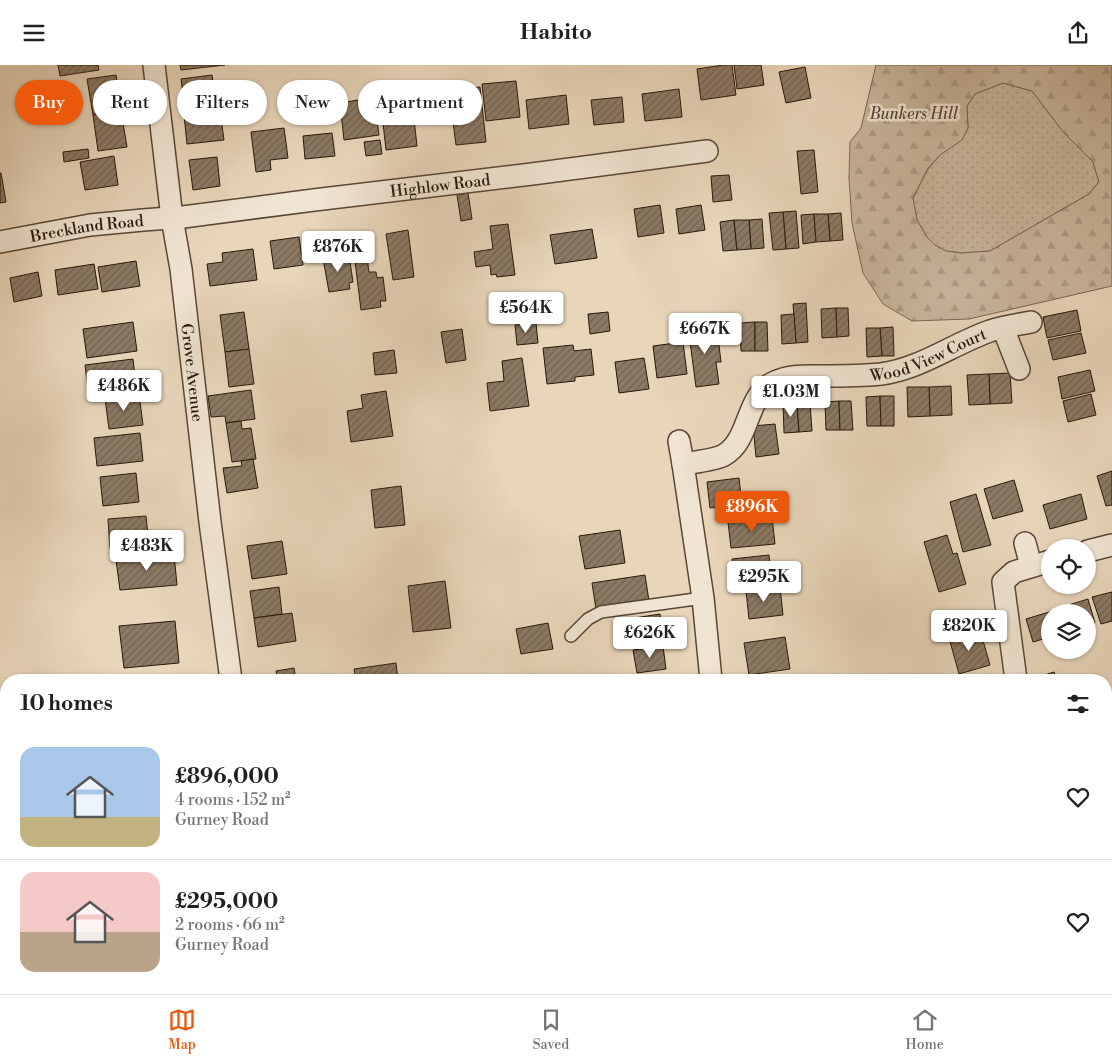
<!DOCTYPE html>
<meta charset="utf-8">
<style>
body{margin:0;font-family:"Libre Bodoni",serif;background:#f6f6f6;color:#202124;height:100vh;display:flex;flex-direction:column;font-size:19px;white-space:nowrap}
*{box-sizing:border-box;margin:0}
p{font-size:16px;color:#757577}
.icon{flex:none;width:28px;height:28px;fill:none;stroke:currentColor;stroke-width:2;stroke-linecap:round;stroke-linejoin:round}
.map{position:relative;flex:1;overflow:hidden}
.drawer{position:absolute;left:0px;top:609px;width:1112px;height:321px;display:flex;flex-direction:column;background:#fff;border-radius:20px 20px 0 0;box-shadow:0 1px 4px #0004}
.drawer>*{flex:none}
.top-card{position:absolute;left:15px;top:15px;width:500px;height:45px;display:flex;gap:10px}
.tools{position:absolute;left:1041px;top:474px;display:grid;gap:10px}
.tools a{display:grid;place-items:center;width:55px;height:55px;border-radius:50%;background:#fff;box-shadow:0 1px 4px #0004;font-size:25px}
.price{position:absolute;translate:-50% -42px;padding:0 11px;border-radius:5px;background:#fff;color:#222;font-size:16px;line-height:32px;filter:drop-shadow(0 1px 2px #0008)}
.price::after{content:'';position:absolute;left:50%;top:30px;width:15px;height:11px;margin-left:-8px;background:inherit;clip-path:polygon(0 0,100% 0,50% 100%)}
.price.on{background:#ea580c;color:#fff}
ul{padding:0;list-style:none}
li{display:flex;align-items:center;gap:15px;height:125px;padding:0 20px}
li+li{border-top:1px solid #e0e0e0}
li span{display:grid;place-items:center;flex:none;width:140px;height:100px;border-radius:15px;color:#555}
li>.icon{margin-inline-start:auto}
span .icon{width:60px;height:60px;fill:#fffc;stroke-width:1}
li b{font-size:21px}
h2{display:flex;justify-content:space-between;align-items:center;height:60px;padding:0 20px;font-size:21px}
.pill{padding:0 18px;border-radius:22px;background:#fff;box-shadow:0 1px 4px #0004;font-size:18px;line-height:45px}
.pill.on{background:#ea580c;color:#fff}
header{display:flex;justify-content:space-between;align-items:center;height:65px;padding:0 20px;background:#fff;font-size:22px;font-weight:800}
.tab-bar{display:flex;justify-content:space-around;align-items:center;height:70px;border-top:1px solid #e0e0e0;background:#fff;font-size:14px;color:#757577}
.tab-bar a{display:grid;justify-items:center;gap:2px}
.tab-bar .on{color:#ea580c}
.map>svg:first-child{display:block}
.grass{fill:url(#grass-dots);stroke:#786652}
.forest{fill:url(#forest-firs);stroke:#786652;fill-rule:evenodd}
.building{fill:url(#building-hatch);stroke:#291809}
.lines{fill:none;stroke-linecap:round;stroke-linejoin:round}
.lane-casing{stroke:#594735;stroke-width:14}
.street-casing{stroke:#594735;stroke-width:24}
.lane{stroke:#f0e4d2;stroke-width:11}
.street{stroke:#f0e4d2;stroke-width:21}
.labels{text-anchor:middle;stroke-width:5;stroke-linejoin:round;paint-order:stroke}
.park-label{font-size:16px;font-style:italic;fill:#594735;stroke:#f0e4d2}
.street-label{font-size:16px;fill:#291809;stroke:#f0e4d2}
</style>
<header><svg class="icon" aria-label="menu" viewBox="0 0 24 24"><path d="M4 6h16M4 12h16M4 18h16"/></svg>Habito<svg class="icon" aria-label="share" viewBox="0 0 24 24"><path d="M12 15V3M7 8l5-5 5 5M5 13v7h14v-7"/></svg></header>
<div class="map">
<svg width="1112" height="929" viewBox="0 0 1112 929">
<defs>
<pattern id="grass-dots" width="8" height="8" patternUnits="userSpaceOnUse" patternTransform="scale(1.25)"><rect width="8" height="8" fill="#c8b59c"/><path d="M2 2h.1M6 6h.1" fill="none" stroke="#ac9b85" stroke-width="1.8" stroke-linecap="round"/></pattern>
<pattern id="forest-firs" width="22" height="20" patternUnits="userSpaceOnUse" patternTransform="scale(1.25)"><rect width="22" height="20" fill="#c8b59c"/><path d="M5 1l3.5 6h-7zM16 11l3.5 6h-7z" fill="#ac9b85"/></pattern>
<pattern id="building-hatch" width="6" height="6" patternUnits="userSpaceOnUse" patternTransform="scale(1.25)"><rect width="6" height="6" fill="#8c7a65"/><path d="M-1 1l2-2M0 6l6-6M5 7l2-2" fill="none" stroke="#726351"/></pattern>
</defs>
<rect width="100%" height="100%" fill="#e8d5ba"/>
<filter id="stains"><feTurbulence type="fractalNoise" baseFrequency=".004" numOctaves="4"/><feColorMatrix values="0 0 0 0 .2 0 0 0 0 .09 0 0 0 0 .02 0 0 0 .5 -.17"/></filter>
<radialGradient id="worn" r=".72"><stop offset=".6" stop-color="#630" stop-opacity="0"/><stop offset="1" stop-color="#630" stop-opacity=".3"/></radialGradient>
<g class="grass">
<path d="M1003 18 1032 26 1064 68 1093 97 1099 117 1089 129 990 186 961 188 946 186 935 180 927 172 917 155 913 133 928 104 940 90 962 74 968 63 967 41 975 29Z"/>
<path d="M0 857 6 924H7L8 929H0Z"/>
</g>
<path class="forest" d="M876 0H1112V221L969 254 912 256 883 239 863 208 852 158 849 113 850 77 861 63ZM1003 18 1032 26 1064 68 1093 97 1099 117 1089 129 990 186 961 188 946 186 935 180 927 172 917 155 913 133 928 103 940 90 962 75 968 63 967 41 975 29Z"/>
<g class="building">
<path d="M58 0H98L99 5 60 11Z"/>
<path d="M180 0H225L181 5Z"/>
<path d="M724 0H732L736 30 701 35 697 4Z"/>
<path d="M734 0H761L764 20 737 24Z"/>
<path d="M805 2 811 33 786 38 779 7Z"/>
<path d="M116 10 121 46 93 50 87 14Z"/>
<path d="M212 10 216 39 185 43 181 14Z"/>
<path d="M516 16 520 52 486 56 482 19Z"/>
<path d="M480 22 486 77 456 80 449 25Z"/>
<path d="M679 24 682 52 645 56 642 29Z"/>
<path d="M566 30 569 59 529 64 526 35Z"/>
<path d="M622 32 624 57 594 60 591 35Z"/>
<path d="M358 35 359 43 375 41 379 70 344 75 340 38Z"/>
<path d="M413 45 417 81 386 85 382 49Z"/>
<path d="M121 46 127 82 98 86 93 50Z"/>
<path d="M220 46 224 75 187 79 184 50Z"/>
<path d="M284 63 288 93 270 95 271 105 256 107 251 67Z"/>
<path d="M332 68 335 91 305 94 303 71Z"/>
<path d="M380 75 382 89 366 91 364 77Z"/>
<path d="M88 84 89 93 64 97 63 87Z"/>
<path d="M814 85 818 127 801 129 797 86Z"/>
<path d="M114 91 118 120 85 125 80 97Z"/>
<path d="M217 92 220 121 193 125 189 95Z"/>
<path d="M0 108H1L6 137 0 138Z"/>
<path d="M729 110 732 135 713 137 711 111Z"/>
<path d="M468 128 472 154 461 156 457 130Z"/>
<path d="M660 140 664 168 638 172 634 144Z"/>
<path d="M701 140 705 165 679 169 676 144Z"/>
<path d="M796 146 799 183 786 184 783 147Z"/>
<path d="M783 147 786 184 773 185 769 148Z"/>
<path d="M841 148 843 175 830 176 828 149Z"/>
<path d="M814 149 816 177 803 179 801 150Z"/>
<path d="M814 149H828L830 176 816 177Z"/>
<path d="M762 154 764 183 751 184 749 155Z"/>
<path d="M734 155 737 185 723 186 720 157Z"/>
<path d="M734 155H749L751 184 737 185Z"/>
<path d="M508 159 515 210 497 212 496 209 491 210 490 200 476 202 474 187 493 184 490 161Z"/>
<path d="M592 164 597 193 555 199 550 170Z"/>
<path d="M408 165 414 212 393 215 386 169Z"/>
<path d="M299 172 303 200 274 204 270 176Z"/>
<path d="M253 184 257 215 210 221 207 199 223 197 222 188Z"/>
<path d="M366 186 369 207H376L377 213 383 212 386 236H380L381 242 361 245 354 188Z"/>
<path d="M345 190 346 197H350L353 217 349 218 350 224 329 227 323 193Z"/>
<path d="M136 196 140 221 102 227 98 202Z"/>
<path d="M94 199 98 224 58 230 55 205Z"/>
<path d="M38 207 42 231 14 237 10 213Z"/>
<path d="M806 238 808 277 796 278 793 239Z"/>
<path d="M836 243 837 272 822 273 821 244Z"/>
<path d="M836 243H848L849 271 837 272Z"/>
<path d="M1077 245 1081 266 1047 273 1043 252Z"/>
<path d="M244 247 249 284 225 287 220 250Z"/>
<path d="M608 247 610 266 590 269 588 249Z"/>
<path d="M794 249 796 278 782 279 781 250Z"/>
<path d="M710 256 712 273 718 272 721 297H716L719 319 696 322 689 269 696 268 694 258Z"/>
<path d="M133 257 137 286 87 293 83 264Z"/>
<path d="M755 257V286H741L740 258Z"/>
<path d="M755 257H767L768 286H755Z"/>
<path d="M536 258 538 278 517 280 515 260Z"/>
<path d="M893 262 894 291H882L880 263Z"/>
<path d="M866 263H880L882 291 867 292Z"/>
<path d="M462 264 466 295 446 298 441 267Z"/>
<path d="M1081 268 1086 288 1053 295 1048 275Z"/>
<path d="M683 277 687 309 657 313 653 281Z"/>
<path d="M573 280 574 286 591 284 594 310 575 312V316L547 319 543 283Z"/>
<path d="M249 284 254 319 229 322 225 287Z"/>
<path d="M394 285 397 308 375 310 373 288Z"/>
<path d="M522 293 529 341 490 346 487 318 504 316 502 296Z"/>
<path d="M644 293 649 324 619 328 615 297Z"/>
<path d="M133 294 136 320 88 325 85 300Z"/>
<path d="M1090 305 1095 326 1062 334 1058 312Z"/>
<path d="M1010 308 1012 338 990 339 989 309Z"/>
<path d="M989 309 990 339 969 340 967 310Z"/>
<path d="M951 321 952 350 930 351 929 322Z"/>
<path d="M907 322H929L930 351 908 352Z"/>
<path d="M251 325 255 354 226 358 225 351 211 352 208 331Z"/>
<path d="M386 326 393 371 351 377 347 346 363 343 361 330Z"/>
<path d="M139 329 143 360 109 364 105 333Z"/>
<path d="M1091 329 1096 350 1068 357 1063 336Z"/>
<path d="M880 331 881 361H867L866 332Z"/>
<path d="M880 331H894V361H881Z"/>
<path d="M839 336 840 365H826L825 337Z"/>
<path d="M839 336H851L853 365H840Z"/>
<path d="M783 338H797L799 367 784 368Z"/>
<path d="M797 338H810L812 366 799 367Z"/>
<path d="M241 356 242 364 251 363 256 394 232 397 226 358Z"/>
<path d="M775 359 779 389 756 392 753 361Z"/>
<path d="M140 368 143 396 97 401 94 373Z"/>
<path d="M253 394 258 423 227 428 223 403 242 401 241 396Z"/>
<path d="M1112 406V440L1106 441 1097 411Z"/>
<path d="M136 408 139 437 103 441 100 412Z"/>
<path d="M739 413 742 440 710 443 707 417Z"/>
<path d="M1014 415 1023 446 993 454 984 424Z"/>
<path d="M401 421 405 460 375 463 371 425Z"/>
<path d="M976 429 991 480 963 487 950 437Z"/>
<path d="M1081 429 1087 454 1050 464 1043 440Z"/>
<path d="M146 451 149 481 110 484 108 454Z"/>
<path d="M772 452 775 479 731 483 728 457Z"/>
<path d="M620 465 625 498 585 504 579 471Z"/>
<path d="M947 470 953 489 957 488 966 519 939 527 924 477Z"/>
<path d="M282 476 287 509 252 514 247 481Z"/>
<path d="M174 489 177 520 120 525 116 495Z"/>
<path d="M769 490 772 518 736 522 732 494Z"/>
<path d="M645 510 649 536 596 544 592 518Z"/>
<path d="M445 516 451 563 413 567 408 521Z"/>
<path d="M279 522 282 549 254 553 250 526Z"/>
<path d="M780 522 783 550 749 554 746 526Z"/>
<path d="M1112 527V556L1101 559 1092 532Z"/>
<path d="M1088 534 1095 558 1088 561V548H1064L1062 542Z"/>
<path d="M1059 544 1060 548H1050V572L1033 577 1026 554Z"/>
<path d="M292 548 296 576 258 582 254 553Z"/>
<path d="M660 549 664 574 632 579 628 554Z"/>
<path d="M175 556 179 598 124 603 119 561Z"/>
<path d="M548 558 553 584 521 589 516 564Z"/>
<path d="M980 565 990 600 959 609 949 573Z"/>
<path d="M785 572 790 604 749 610 744 578Z"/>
<path d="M663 581 666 604 637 608 633 585Z"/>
<path d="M396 598 398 615H356L354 604Z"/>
<path d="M294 603 296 615H278L276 606Z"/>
<path d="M1054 607 1057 615H1029Z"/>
<path d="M1112 799V841L1106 842V801Z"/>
<path d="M305 924H326L327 929H294L293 925Z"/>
<path d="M776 924H825L826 929H777Z"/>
<path d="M692 925V929H662Z"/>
</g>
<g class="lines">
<g class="lane-casing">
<path id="lane" d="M571 571 588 554 601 547 703 533"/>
</g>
<g class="street-casing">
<g id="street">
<path id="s1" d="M154 0 172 153 181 204 210 457 231 615"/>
<path id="s2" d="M0 177 90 160 143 155 183 152 314 135 532 109 707 86"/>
<path d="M1003 263 1019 304"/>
<path d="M679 376 683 399 703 533 711 615"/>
<path id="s3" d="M683 399C694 397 716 395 724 390 751 375 745 330 775 317 789 310 804 311 820 311 840 311 861 311 881 309 920 304 953 279 990 266 1003 261 1017 260 1031 257"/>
<path d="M1025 478 1031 501"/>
<path d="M1088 486 1112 480"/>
<path d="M1016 615 1003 517 1014 507 1050 496"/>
<path d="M1106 888 1112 887"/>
<path d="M269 924 270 929"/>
<path d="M741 924 742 929"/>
<path d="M1000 924 1001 929"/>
</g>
</g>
<use href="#lane" class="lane"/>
<use href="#street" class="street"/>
</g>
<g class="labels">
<g class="park-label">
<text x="914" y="54">Bunkers Hill</text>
</g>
<g class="street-label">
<text dy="6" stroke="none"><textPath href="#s2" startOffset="444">Highlow Road</textPath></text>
<text dy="6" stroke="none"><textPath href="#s2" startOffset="88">Breckland Road</textPath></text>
<text dy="6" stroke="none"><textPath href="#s3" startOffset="291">Wood View Court</textPath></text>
<text dy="6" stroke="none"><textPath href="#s1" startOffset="310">Grove Avenue</textPath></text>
</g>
</g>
<rect width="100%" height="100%" filter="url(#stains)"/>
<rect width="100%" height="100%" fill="url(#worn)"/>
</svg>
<div class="tools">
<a><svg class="icon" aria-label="locate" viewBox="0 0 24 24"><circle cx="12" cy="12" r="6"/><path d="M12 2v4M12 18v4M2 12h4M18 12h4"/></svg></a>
<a><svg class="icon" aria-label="layers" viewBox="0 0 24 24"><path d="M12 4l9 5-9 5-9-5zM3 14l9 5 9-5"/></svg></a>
</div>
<b class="price" style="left:338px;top:208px">£876K</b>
<b class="price" style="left:526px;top:269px">£564K</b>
<b class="price" style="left:705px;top:290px">£667K</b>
<b class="price" style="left:124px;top:347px">£486K</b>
<b class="price" style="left:791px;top:353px">£1.03M</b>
<b class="price on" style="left:752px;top:468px">£896K</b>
<b class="price" style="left:147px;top:507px">£483K</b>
<b class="price" style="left:764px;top:538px">£295K</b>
<b class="price" style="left:969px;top:587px">£820K</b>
<b class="price" style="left:650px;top:594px">£626K</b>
<div class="top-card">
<a class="pill on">Buy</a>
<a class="pill">Rent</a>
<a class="pill">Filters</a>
<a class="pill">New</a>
<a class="pill">Apartment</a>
</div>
<section class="drawer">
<h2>10 homes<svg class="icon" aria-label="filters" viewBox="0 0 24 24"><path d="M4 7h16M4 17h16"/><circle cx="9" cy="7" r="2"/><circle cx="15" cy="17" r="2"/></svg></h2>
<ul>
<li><span style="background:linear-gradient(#a9c7e8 70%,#c2b280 0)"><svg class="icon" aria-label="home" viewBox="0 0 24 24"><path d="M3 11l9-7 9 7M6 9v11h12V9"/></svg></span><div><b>£896,000</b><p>4 rooms · 152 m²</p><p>Gurney Road</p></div><svg class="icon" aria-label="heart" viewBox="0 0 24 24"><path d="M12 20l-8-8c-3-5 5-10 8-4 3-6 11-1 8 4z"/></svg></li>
<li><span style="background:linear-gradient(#f6c9c9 60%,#b9a48a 0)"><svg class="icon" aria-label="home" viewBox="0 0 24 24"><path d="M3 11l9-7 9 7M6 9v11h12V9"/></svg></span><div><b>£295,000</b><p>2 rooms · 66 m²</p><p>Gurney Road</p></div><svg class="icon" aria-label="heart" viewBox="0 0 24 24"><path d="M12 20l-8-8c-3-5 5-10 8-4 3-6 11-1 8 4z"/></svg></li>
</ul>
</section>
</div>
<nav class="tab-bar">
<a class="on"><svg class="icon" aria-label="map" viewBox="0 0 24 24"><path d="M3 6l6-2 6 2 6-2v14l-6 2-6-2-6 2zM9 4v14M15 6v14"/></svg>Map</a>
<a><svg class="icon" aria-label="saved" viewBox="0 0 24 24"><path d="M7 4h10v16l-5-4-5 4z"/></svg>Saved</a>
<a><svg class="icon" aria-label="home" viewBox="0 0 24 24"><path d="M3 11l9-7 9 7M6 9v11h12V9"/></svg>Home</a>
</nav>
